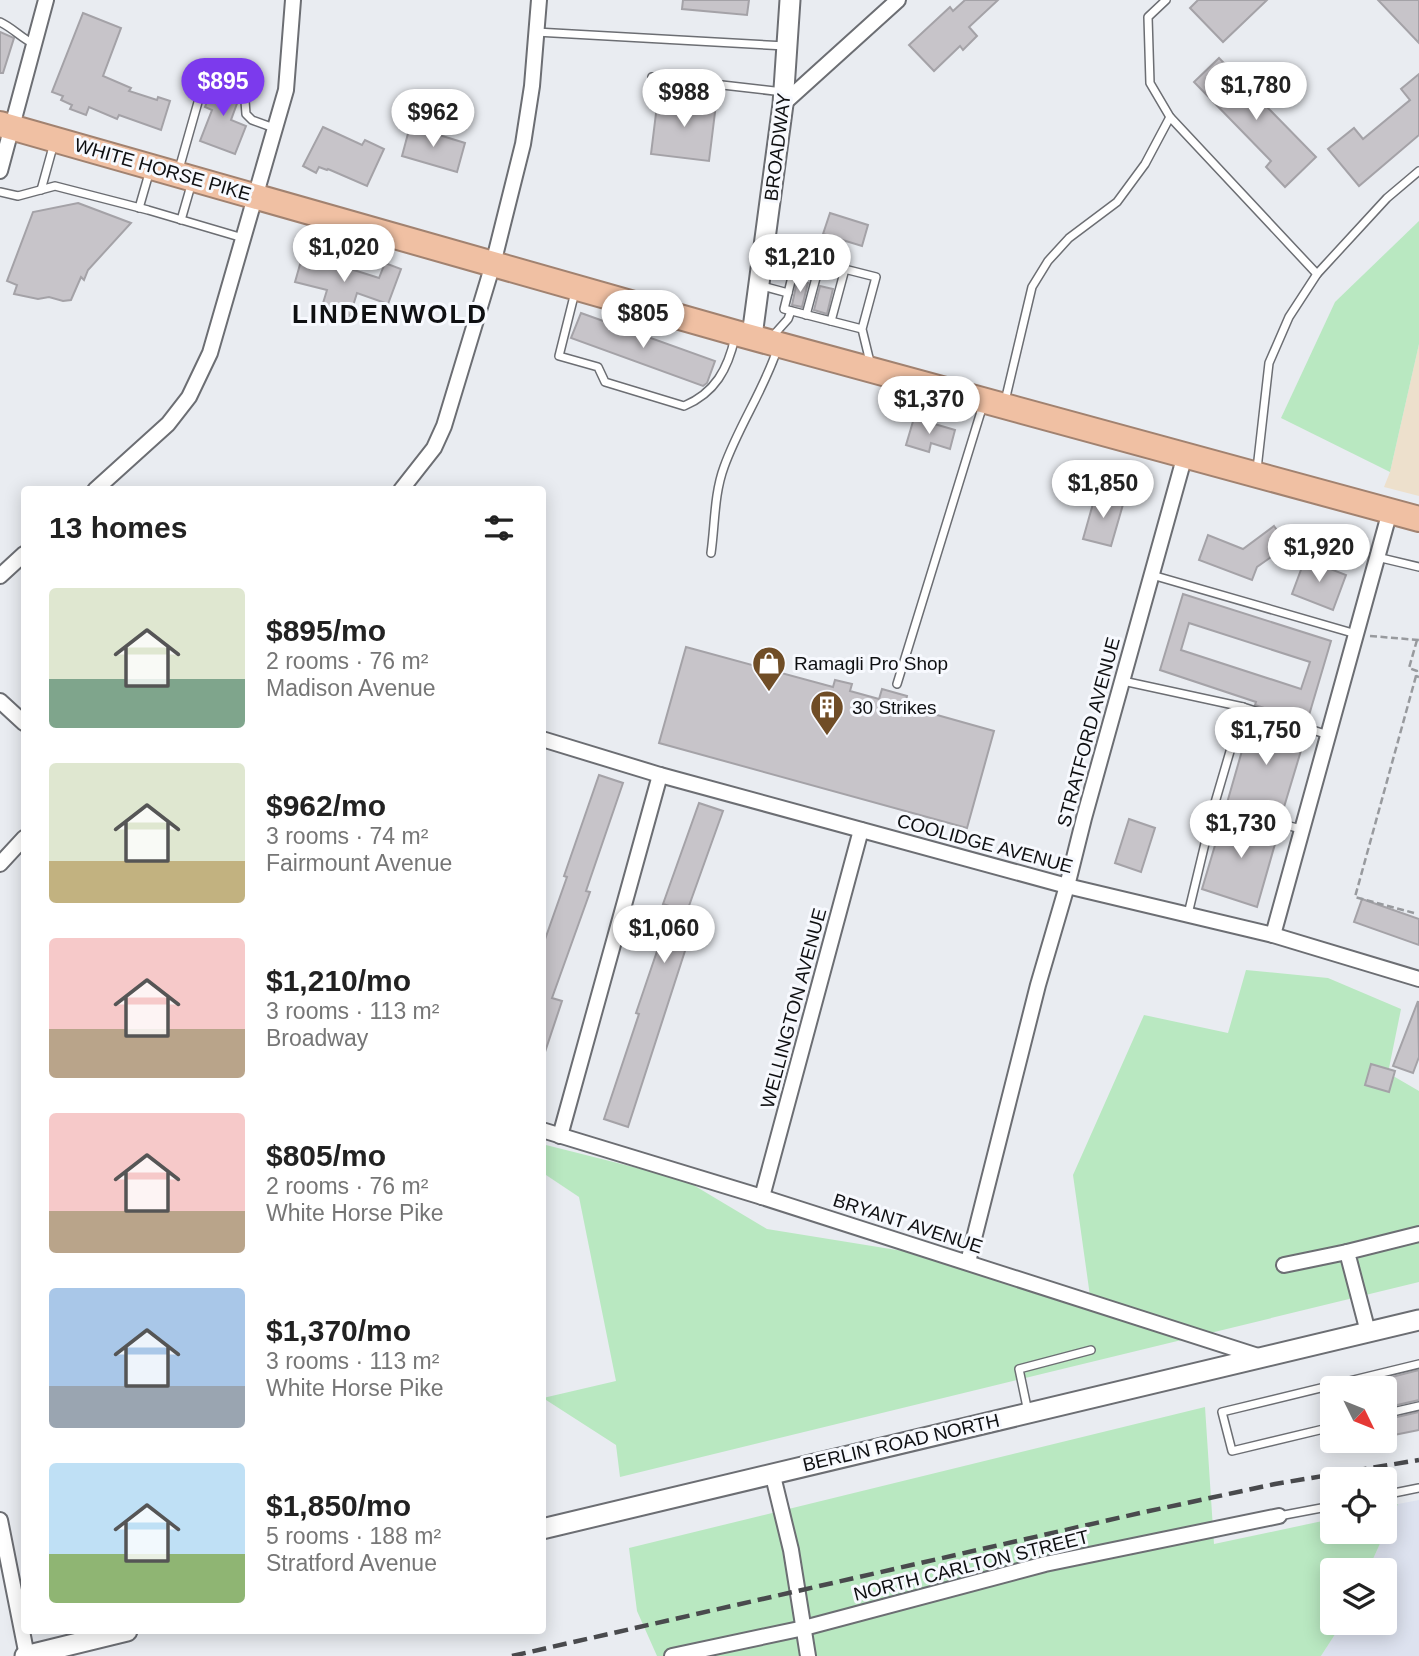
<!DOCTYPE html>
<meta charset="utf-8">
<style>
body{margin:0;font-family:Arial,sans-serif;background:#f2f2f2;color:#222;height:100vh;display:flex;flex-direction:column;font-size:26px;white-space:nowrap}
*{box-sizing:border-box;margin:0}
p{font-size:23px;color:#767676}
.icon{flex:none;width:38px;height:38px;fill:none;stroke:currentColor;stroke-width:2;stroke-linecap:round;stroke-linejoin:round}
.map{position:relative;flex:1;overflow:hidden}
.details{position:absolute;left:21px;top:486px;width:525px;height:1148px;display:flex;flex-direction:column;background:#fff;border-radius:7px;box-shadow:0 4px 18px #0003}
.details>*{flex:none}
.needle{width:46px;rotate:133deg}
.fabs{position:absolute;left:1320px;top:1376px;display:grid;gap:14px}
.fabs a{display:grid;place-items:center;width:77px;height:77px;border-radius:7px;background:#fff;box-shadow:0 4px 18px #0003;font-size:35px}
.price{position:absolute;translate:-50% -60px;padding:0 16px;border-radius:24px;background:#fff;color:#222;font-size:23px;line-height:46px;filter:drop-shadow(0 2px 4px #0008)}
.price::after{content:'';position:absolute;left:50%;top:42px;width:21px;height:16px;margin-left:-10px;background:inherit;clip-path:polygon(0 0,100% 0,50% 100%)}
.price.on{background:#7c3aed;color:#fff}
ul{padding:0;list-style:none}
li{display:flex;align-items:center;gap:21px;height:175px;padding:0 28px}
li span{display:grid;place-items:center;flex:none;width:196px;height:140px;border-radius:7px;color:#555}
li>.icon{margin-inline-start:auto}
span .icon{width:84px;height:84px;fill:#fffc;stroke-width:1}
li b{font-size:30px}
h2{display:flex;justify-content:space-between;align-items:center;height:84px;padding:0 28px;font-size:30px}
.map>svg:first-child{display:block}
.commercial{fill:#ede0cc}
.built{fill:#dde2ef}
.green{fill:#b9e8c1}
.building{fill:#c7c4c9;stroke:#a4a2a7;stroke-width:2;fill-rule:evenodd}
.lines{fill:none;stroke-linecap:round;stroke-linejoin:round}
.lane-casing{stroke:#6c6e73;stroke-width:10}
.street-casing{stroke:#6c6e73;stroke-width:18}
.secondary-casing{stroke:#6c6e73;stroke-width:23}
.highway-casing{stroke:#a18270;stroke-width:28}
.path{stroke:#989a9e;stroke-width:2.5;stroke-dasharray:7 3.5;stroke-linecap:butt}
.lane{stroke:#fff;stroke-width:7}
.street{stroke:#fff;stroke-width:14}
.secondary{stroke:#fff;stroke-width:19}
.highway{stroke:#f0c0a3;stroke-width:24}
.rail{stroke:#494a4d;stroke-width:4.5;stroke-dasharray:14 7;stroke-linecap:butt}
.labels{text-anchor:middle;stroke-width:6;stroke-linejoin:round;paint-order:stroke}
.street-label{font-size:19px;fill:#0f1012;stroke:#f7f9fe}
.poi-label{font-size:19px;fill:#0f1012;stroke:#f7f9fe;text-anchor:start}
.district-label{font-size:26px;font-weight:bold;letter-spacing:2px;fill:#0f1012;stroke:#f7f9fe}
</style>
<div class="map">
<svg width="1419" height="1656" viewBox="0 0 1419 1656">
<rect width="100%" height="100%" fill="#e9ecf1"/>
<path class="commercial" d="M1419 344V496L1384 487 1390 472Z"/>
<path class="built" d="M1419 1500V1656H1321L1343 1622H1384V1570H1368L1398 1504Z"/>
<g class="green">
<path d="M1419 221V344L1390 472 1281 418 1335 302Z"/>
<path d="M1246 970 1328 978 1401 1009 1388 1073 1419 1091V1282L620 1477 616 1445 543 1398 616 1381 579 1197 543 1173 542 1144 685 1180 767 1229 940 1257 1090 1296 1073 1175 1144 1015 1228 1033Z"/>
<path d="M1205 1407 1214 1544 1332 1519V1531H1384V1507L1398 1504 1368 1570H1332V1622H1343L1321 1656H657L637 1611 629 1548Z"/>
</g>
<g class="building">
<path d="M683 0H749L747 15 682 9Z"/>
<path d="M965 0H998L969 27 977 36 963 50 960 46 934 71 909 45 950 7 953 11Z"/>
<path d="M1198 0H1267L1223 42 1190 8Z"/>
<path d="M1378 0H1419V43Z"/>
<path d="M83 13 121 28 103 76 131 88 129 91 157 100 158 97 170 101 161 130 119 115 117 119 89 107 86 115 70 109 72 105 61 100 63 96 52 92Z"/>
<path d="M0 32 14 38 3 73H0Z"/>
<path d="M1219 58 1316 157 1285 187 1266 167 1271 161 1194 82Z"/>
<path d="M1419 74V135L1359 186 1328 149 1354 128 1363 139 1410 100 1401 89Z"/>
<path d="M215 81 229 83 242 90 231 120 246 126 235 154 200 141 212 110 205 107Z"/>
<path d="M658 97 716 104 709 161 651 154Z"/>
<path d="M410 126 465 143 457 172 402 156Z"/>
<path d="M323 127 362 145 365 140 384 149 367 186 328 169 327 170 319 167 316 173 303 166Z"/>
<path d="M78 203 131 223 88 270 84 280 81 277 71 300 63 301 49 297 38 299 14 294 17 285 7 281 33 212Z"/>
<path d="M830 213 868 225 862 246 823 234Z"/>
<path d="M305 247 321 251 319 259 379 278 385 263 401 269 388 304 357 293 348 322 320 313 327 290 295 282Z"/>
<path d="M797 281 808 283 802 307 792 305Z"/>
<path d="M820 286 833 289 827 314 814 310Z"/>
<path d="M581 313 715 361 707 383 703 386 571 338Z"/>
<path d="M914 418 955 430 950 449 931 443 929 452 906 445Z"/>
<path d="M1096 493 1124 501 1111 546 1083 539Z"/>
<path d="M1274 526 1288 545 1257 567 1252 580 1199 560 1208 535 1243 549Z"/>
<path d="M1305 559 1346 575 1333 610 1292 594Z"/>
<path d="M1183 594 1331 641 1307 722 1255 705 1256 702 1160 670ZM1189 623 1310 662 1301 689 1181 650Z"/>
<path d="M686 647 833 687 835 680 852 684 850 691 879 699 882 689 907 696 905 706 994 731 967 828 659 743Z"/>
<path d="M1252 716 1306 734 1281 817 1227 803Z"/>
<path d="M599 775 623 783 586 891 590 892 552 998 562 1001 545 1052H542V948L567 877 564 876Z"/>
<path d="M699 803 723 811 685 917 695 920 628 1127 604 1119 639 1014 636 1013 672 907 663 904Z"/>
<path d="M1224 815 1279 830 1257 907 1202 889Z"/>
<path d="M1129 819 1155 828 1141 872 1115 863Z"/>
<path d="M1362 899 1419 919V945L1354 922Z"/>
<path d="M1418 1001 1419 1057 1413 1073 1393 1066Z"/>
<path d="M1371 1064 1395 1071 1389 1092 1365 1085Z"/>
<path d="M1419 1370V1400L1384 1408V1388H1357V1386Z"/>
<path d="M1419 1412V1430L1384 1437V1420Z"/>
</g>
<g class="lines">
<g class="lane-casing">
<g id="lane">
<path d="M1166 0 1148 17 1150 83 1170 117 1317 274"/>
<path d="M0 22C13 28 21 38 34 44"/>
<path d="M536 32 786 46"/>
<path d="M652 77 783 92"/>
<path d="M179 169 206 74 231 77 250 87 245 101 246 114 252 120 274 128"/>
<path d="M41 190 54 143"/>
<path d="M0 192 18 196 55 186 148 210 243 238"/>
<path d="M139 208 150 170"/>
<path d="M181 220 192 182"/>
<path d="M764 248 797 257"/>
<path d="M762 286 788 293"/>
<path d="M575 292 559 356 598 367 605 382 684 406C715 393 728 369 735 337"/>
<path d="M806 315 820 263"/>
<path d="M831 321 845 269"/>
<path d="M862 329 784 309 797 257 876 277 862 329 871 366"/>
<path d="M771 338 788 319 791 311"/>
<path d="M1005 401 1032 287 1048 261 1069 238 1117 202 1145 164 1170 117"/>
<path d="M1257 469 1269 363 1289 317 1317 274 1387 198 1419 171"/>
<path d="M711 553C715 525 714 494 724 467 739 425 764 390 778 347"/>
<path d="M1377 557 1419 567"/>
<path d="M1152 575 1356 634"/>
<path d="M1123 681 1243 707 1214 806 1301 829"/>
<path d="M897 684 983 405"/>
<path d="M1243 707 1328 735"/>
<path d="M1188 914 1214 806"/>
<path d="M1028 1412 1019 1369 1091 1350"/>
<path d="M1384 1414 1419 1406"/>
<path d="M1332 1427 1232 1451 1222 1412 1419 1364"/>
<path d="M1384 1495 1419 1488"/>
<path d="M1279 1516 1332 1506"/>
</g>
</g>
<g class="street-casing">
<g id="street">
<path d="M783 104 898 0"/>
<path d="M0 171 46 0"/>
<path d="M95 490 168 424 189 397 210 353 286 90 293 0"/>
<path d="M401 490 434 448 444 426 493 264 523 144 532 86 539 0"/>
<path d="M0 576 24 554"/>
<path d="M0 701 24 723"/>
<path d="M542 739 660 775 1067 886 1273 935 1419 979"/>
<path d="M0 864 24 838"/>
<path d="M1273 935 1390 511"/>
<path d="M542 1130 762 1197 1261 1357"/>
<path d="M560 1136 660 775"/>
<path d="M762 1197 861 830"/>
<path d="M968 1262 1038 985 1067 886 1084 818 1185 455"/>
<path d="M1284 1265 1347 1252"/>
<path d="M1368 1332 1347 1252 1419 1234"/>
<path d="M772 1472 791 1550 808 1656"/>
<path d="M0 1520 27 1656"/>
<path d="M672 1656 804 1628 1045 1564 1279 1516"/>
</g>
</g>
<g class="secondary-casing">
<g id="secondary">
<path d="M752 336 783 104 790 0"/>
<path d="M542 1529 1419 1320"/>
<path d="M25 1656 127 1631"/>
</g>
</g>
<g class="highway-casing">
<path id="highway" d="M0 124 736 333 1419 519"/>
</g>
<g class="path">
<path d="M1370 636 1419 640"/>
<path d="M1417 640 1409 668 1417 671 1416 676 1419 677"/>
<path d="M1414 913 1355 897 1416 676"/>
</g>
<use href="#lane" class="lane"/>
<use href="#street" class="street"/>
<use href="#secondary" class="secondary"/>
<use href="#highway" class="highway"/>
<path class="rail" d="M512 1656 1140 1513 1275 1484 1419 1460"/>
</g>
<defs>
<g id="shop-pin" transform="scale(1.75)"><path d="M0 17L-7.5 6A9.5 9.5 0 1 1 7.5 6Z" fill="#704d26" stroke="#f7f9fe"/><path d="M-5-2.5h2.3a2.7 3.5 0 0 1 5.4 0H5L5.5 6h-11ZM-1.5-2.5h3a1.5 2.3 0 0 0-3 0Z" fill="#fff"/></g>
<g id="building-pin" transform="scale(1.75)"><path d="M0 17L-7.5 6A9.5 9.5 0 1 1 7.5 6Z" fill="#704d26" stroke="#f7f9fe"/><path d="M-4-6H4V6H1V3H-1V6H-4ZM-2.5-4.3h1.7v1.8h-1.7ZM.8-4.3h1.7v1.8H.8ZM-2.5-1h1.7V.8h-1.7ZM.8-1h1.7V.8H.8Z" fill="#fff"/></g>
</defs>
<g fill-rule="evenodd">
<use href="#shop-pin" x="769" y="663"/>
<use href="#building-pin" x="827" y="707"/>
</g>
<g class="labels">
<g class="street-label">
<text transform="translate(777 147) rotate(-83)" y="7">BROADWAY</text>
<text transform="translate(163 169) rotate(16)" y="7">WHITE HORSE PIKE</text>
<text transform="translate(1088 732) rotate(-75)" y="7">STRATFORD AVENUE</text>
<text transform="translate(985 843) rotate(15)" y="7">COOLIDGE AVENUE</text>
<text transform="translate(793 1008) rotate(-75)" y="7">WELLINGTON AVENUE</text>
<text transform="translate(908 1223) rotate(18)" y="7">BRYANT AVENUE</text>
<text transform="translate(901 1442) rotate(-13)" y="7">BERLIN ROAD NORTH</text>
<text transform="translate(971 1565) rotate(-14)" y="7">NORTH CARLTON STREET</text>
</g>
<g class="poi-label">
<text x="794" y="670">Ramagli Pro Shop</text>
<text x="852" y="714">30 Strikes</text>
</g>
<g class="district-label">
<text x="390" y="323">LINDENWOLD</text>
</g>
</g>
</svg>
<div class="fabs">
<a><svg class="needle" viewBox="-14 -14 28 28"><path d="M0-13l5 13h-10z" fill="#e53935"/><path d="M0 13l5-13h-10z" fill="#767676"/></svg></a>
<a><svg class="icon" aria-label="locate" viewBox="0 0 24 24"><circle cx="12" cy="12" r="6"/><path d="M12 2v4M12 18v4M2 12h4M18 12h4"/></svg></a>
<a><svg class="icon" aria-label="layers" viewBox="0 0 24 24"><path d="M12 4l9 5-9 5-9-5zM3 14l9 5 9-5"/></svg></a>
</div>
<b class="price on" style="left:223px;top:118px">$895</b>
<b class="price" style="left:1256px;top:122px">$1,780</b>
<b class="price" style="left:684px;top:129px">$988</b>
<b class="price" style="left:433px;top:149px">$962</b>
<b class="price" style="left:344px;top:284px">$1,020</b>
<b class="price" style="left:800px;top:294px">$1,210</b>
<b class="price" style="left:643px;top:350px">$805</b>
<b class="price" style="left:929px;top:436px">$1,370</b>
<b class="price" style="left:1103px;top:520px">$1,850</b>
<b class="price" style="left:1319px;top:584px">$1,920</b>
<b class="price" style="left:1266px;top:767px">$1,750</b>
<b class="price" style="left:1241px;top:860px">$1,730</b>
<b class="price" style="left:664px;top:965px">$1,060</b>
<section class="details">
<h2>13 homes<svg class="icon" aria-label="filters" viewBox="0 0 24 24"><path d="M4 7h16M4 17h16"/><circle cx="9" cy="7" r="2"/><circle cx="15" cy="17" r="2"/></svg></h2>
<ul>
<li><span style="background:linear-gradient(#dfe7d0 65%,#7fa58c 0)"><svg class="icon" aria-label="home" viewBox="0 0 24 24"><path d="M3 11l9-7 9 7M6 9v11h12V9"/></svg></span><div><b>$895/mo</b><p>2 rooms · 76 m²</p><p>Madison Avenue</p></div></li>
<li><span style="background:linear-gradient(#dfe7d0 70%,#c2b280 0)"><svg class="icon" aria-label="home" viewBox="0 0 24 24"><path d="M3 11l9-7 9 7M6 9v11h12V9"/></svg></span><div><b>$962/mo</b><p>3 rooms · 74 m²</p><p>Fairmount Avenue</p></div></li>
<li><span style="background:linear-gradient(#f6c9c9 65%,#b9a48a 0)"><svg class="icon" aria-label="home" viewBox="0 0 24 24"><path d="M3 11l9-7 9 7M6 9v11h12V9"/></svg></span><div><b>$1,210/mo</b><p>3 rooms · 113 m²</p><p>Broadway</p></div></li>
<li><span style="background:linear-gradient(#f6c9c9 70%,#b9a48a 0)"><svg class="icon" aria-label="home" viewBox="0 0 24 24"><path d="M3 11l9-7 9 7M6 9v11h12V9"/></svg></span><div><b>$805/mo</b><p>2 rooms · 76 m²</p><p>White Horse Pike</p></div></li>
<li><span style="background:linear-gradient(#a9c7e8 70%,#9aa5b1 0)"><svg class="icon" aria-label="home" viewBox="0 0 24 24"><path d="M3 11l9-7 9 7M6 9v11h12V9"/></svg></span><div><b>$1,370/mo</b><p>3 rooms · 113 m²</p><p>White Horse Pike</p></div></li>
<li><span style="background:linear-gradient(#bfe0f5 65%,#8fb573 0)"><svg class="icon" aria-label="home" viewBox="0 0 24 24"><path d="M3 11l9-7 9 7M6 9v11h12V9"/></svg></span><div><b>$1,850/mo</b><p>5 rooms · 188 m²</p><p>Stratford Avenue</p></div></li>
</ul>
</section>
</div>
